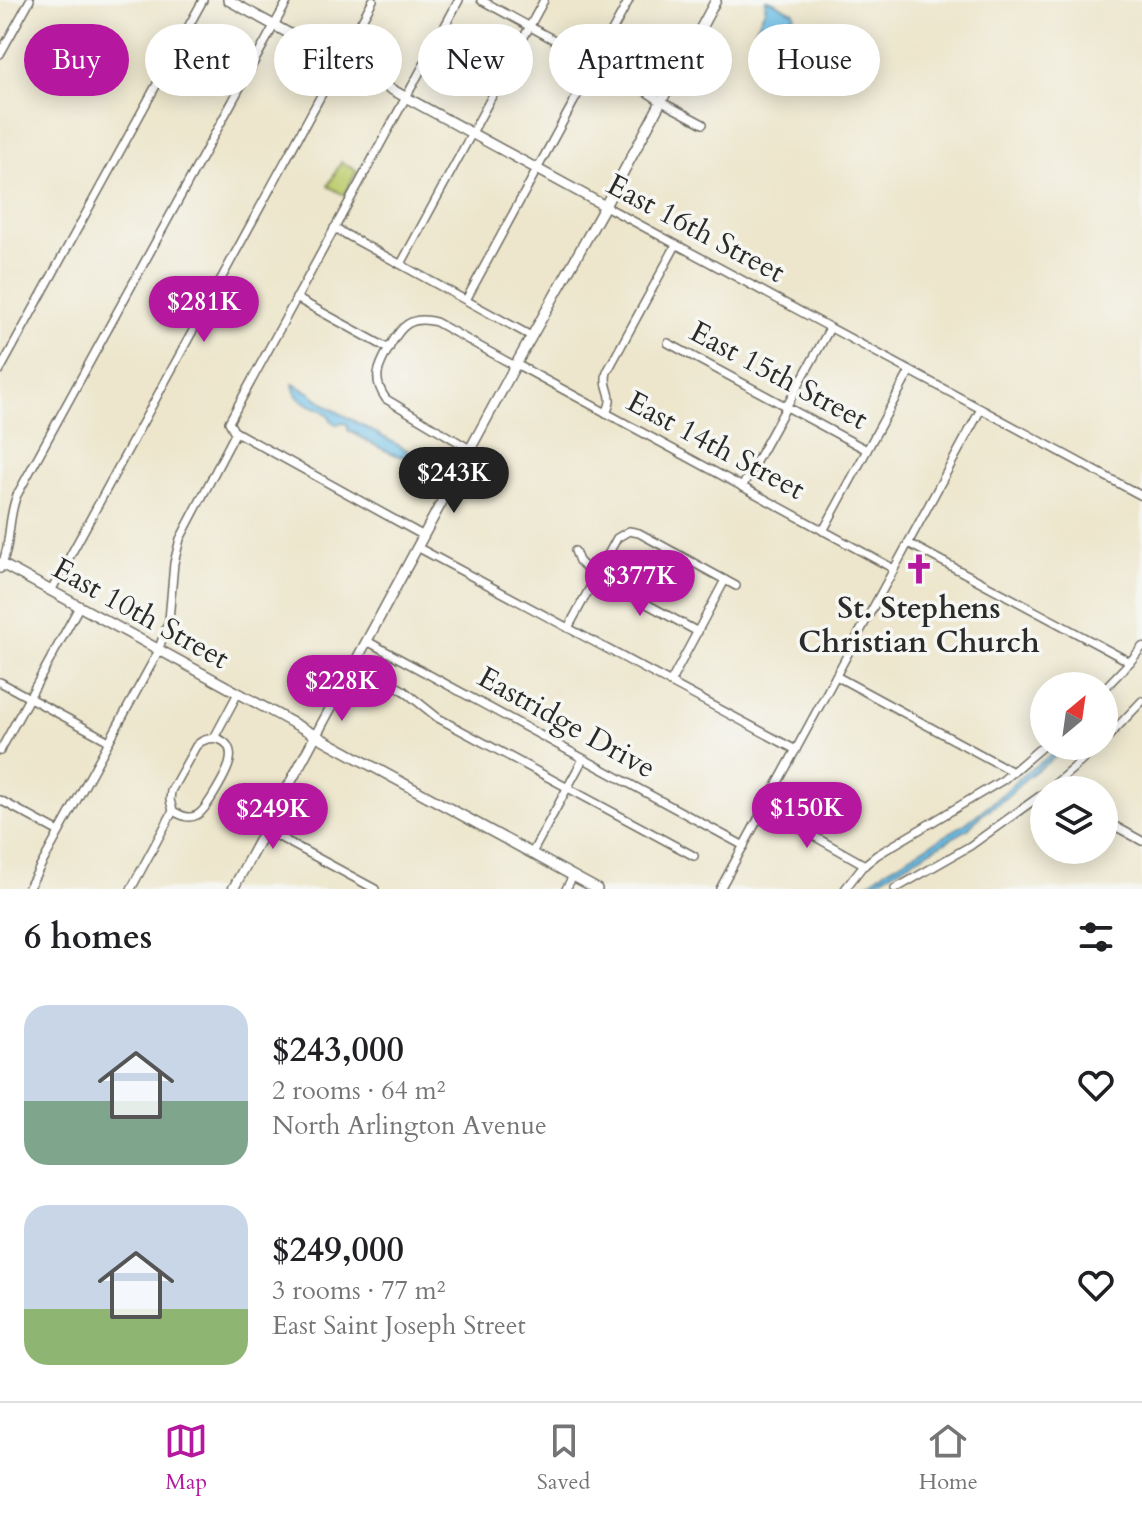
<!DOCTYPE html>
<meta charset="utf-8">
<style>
body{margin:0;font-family:Cardo,serif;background:#f2f2f2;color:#202124;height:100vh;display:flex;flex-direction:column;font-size:30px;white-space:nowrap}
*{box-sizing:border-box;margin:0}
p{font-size:26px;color:#757577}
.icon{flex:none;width:44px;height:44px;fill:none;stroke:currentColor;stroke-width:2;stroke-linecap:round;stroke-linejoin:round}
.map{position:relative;height:889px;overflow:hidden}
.side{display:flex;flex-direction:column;background:#fff;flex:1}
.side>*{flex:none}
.guide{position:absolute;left:24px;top:24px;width:1094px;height:72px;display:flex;gap:16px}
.needle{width:52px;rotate:29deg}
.tools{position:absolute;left:1030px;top:672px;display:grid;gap:16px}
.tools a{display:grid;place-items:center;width:88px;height:88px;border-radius:50%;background:#fff;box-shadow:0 4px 20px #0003;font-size:40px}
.price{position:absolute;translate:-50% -68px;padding:0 18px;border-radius:28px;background:#b5179e;color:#fff;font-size:26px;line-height:52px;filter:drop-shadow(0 2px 4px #0008)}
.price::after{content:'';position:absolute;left:50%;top:48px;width:24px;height:18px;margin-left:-12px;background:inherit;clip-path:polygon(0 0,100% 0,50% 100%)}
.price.on{background:#222;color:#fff}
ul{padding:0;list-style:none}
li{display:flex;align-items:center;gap:24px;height:200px;padding:0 24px}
li span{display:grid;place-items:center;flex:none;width:224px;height:160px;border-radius:24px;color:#555}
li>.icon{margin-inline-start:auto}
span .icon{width:96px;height:96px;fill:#fffc;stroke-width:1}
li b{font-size:34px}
h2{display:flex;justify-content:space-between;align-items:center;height:96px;padding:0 24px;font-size:34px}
.tag{padding:0 28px;border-radius:36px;background:#fff;box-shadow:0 4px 20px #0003;font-size:28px;line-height:72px}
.tag.on{background:#b5179e;color:#fff}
.dock{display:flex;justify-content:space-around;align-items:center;height:112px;border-top:2px solid #e0e0e0;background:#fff;font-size:22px;color:#757577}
.dock a{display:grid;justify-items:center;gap:4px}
.dock .on{color:#b5179e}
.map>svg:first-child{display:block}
.green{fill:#becd70;stroke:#747c4e;stroke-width:2}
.water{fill:#6dc0e9;stroke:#4c768a;stroke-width:2}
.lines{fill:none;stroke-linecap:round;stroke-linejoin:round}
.minor-casing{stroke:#6f6c63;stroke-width:10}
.major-casing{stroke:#6f6c63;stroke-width:12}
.minor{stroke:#fff;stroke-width:7}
.major{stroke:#fff;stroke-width:9}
.labels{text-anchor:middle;stroke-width:7;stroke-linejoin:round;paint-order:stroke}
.street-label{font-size:30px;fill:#2b2b2b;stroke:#f6f6f2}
.poi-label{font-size:30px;font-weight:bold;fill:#2b2b2b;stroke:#f6f6f2}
</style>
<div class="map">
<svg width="1142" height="889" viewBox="0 0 1142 889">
<rect width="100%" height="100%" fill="#f6f6f2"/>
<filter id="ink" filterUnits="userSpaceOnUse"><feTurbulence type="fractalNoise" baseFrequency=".0125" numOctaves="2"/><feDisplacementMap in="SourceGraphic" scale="16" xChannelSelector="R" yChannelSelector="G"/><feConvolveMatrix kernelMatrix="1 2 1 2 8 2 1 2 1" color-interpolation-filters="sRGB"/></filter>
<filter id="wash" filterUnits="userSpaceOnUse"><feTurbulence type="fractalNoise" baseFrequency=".006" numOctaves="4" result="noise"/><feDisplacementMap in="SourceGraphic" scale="32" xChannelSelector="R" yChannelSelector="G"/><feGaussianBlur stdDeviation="1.8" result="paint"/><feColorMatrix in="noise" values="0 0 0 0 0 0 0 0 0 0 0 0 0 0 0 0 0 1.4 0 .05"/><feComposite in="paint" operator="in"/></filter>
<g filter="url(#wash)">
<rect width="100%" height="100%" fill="#ede6cc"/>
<path class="green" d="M341 162 357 171 344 195 328 186Z"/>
<g class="water">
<path d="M766 0C776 1 784 9 794 12L795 15C783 21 782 38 771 47L760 43 761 40 755 30 765 10Z"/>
<path d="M293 384 309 392 330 408 409 451 408 458C386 454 367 440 348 430V426L346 423 336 424 332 421C323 402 296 410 293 384Z"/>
<path d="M1064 746H1070L1025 779 1006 798 981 815 968 829 885 876 867 889H860L885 871 965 824 1004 793 1023 775Z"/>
</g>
</g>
<g filter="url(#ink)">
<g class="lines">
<g class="minor-casing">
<g id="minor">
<path d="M481 0 633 83 660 101 703 124"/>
<path d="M0 54 30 0"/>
<path d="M605 206 1142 496"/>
<path d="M334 228 531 336"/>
<path d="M401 264 544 0"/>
<path d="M296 298 389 349"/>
<path d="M466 300 629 0"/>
<path d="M668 343 867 450"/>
<path d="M516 364 894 569"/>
<path d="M0 370 203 0"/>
<path d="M606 413C617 393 602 390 607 372L676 245"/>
<path d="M470 449 386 399C371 378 379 366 390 346 401 326 411 315 436 322L515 366"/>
<path d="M742 487 830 328"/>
<path d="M823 531 910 371"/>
<path d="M424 536 234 431 229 422 459 0"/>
<path d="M908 543 1130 662"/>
<path d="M417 547 796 750"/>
<path d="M575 551 579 561 592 574 698 632"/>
<path d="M0 569C12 544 7 519 17 495L288 0"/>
<path d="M51 591 373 0"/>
<path d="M568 628 617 538 629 531 639 533 736 586"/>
<path d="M367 641 744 846"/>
<path d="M356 662 403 690 438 718 694 856"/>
<path d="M836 676 1013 772"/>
<path d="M0 682 109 741"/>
<path d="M670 683 725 580"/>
<path d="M1104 689 1130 662 1142 647"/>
<path d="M214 738 238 693"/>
<path d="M1104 741 1142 701"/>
<path d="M0 751 79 607"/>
<path d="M1048 790 1099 746"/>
<path d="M0 800 59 832"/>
<path d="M764 808 865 865"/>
<path d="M1104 820 1142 841"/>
<path d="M266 830 375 889"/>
<path d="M532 853 583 759"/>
<path d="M28 889 157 654 169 620 174 563 180 539 236 432"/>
<path d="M131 889 173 811 170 800 171 791 196 746C209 732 234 738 230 760 229 770 206 811 197 815 188 820 181 815 173 811"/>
<path d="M566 889 573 876"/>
<path d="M720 889 981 409"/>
<path d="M845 889 862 867 877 855 1003 780 1044 745"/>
<path d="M895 889 970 846 1044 793"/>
</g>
</g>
<g class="major-casing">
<g id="major">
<path d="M228 0 605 206"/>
<path d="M0 563 597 889"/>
<path d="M233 889 515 366 605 206 716 0"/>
</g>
</g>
<use href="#minor" class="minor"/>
<use href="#major" class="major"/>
</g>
</g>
<defs>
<g id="church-bare" transform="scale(2.4)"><path d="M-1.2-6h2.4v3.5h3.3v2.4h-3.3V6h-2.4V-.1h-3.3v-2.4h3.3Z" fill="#b5179e" stroke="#f6f6f2" stroke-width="2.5" paint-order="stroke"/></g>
</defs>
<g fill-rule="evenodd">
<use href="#church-bare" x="919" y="569"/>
</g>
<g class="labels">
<g class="street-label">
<text transform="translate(696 228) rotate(28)" y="10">East 16th Street</text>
<text transform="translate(779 375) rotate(28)" y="10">East 15th Street</text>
<text transform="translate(716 445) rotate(28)" y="10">East 14th Street</text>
<text transform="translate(141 613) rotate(29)" y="10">East 10th Street</text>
<text transform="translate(567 722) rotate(29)" y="10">Eastridge Drive</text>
</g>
<g class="poi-label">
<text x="919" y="618">St. Stephens<tspan x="919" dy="34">Christian Church</tspan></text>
</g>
</g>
</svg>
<div class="tools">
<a><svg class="needle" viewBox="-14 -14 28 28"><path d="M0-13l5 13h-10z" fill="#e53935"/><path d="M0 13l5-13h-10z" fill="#757577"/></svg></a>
<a><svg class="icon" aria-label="layers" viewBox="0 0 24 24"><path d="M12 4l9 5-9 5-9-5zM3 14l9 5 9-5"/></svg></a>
</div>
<b class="price" style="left:204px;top:344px">$281K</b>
<b class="price on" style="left:454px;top:515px">$243K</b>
<b class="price" style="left:640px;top:618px">$377K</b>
<b class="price" style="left:342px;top:723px">$228K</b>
<b class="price" style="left:807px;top:850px">$150K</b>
<b class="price" style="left:273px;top:851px">$249K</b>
<div class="guide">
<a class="tag on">Buy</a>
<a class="tag">Rent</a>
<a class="tag">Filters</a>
<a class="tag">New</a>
<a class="tag">Apartment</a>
<a class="tag">House</a>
</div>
</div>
<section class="side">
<h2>6 homes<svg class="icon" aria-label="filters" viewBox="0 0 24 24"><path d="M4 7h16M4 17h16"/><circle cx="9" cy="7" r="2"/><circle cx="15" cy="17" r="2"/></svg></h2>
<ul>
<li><span style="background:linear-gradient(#c9d6e8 60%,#7fa58c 0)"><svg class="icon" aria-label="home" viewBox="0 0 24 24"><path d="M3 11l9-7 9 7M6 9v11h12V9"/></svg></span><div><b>$243,000</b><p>2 rooms · 64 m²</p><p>North Arlington Avenue</p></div><svg class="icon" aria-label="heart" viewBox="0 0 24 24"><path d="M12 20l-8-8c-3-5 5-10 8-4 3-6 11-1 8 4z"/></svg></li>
<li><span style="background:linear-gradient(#c9d6e8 65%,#8fb573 0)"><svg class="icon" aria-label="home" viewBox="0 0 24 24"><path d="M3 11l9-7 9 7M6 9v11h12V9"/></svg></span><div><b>$249,000</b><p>3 rooms · 77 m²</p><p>East Saint Joseph Street</p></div><svg class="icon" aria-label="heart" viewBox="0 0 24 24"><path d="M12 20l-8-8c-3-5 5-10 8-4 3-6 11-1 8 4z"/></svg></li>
</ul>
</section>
<nav class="dock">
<a class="on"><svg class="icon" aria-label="map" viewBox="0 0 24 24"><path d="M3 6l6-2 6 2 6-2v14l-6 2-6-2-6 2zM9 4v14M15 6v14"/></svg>Map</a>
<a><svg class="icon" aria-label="saved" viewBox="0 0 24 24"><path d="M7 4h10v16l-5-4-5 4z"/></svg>Saved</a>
<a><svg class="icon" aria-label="home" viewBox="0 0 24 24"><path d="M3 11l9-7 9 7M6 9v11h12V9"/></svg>Home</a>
</nav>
